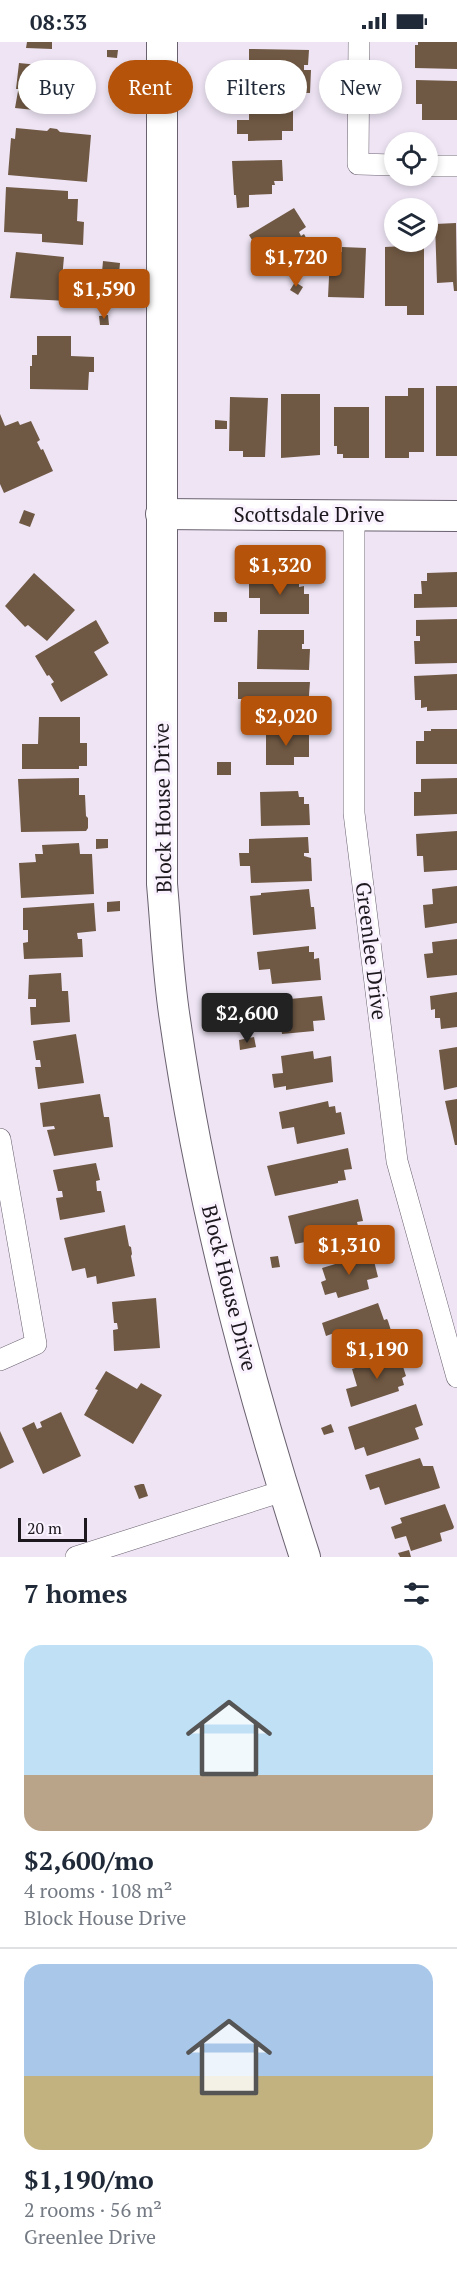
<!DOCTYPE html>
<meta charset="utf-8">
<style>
body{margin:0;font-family:"PT Serif",serif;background:#f6f6f7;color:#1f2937;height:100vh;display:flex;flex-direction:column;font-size:22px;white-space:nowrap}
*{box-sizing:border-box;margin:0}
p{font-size:20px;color:#747a83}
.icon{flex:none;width:33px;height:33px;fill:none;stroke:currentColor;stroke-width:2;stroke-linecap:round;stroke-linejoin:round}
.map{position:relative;height:1515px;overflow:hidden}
.drawer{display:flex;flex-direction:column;background:#fff;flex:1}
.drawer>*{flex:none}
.hud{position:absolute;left:18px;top:18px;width:422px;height:54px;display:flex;gap:12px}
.buttons{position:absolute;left:384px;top:90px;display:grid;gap:12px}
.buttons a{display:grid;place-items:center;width:54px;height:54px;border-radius:50%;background:#fff;box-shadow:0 3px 9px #0003;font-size:30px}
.scale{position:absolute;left:18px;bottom:15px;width:69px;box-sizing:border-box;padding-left:6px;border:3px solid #1c181e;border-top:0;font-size:16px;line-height:21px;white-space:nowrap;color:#1c181e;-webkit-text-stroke:4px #faf2ff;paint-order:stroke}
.price{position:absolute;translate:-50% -51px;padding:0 14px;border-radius:6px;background:#b45309;color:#fff;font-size:20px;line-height:39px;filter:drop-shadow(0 2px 3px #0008)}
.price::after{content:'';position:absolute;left:50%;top:36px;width:18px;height:14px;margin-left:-9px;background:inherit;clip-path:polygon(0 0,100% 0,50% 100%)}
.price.on{background:#222;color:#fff}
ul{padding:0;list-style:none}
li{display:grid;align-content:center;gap:12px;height:318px;padding:0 24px}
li+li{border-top:2px solid #e0e1e3}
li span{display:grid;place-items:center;height:186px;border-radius:18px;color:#555}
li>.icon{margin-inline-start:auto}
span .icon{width:108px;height:108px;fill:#fffc;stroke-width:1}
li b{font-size:26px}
h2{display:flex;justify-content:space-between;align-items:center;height:72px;padding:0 24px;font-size:26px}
.chip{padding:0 21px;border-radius:27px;background:#fff;box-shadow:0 3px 9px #0003;font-size:21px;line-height:54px}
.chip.on{background:#b45309;color:#fff}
.status{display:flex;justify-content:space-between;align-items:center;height:42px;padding:0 30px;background:#fff;direction:ltr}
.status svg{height:16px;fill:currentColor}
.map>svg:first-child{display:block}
.building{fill:#705944}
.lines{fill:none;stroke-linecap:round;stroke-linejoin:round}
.street-casing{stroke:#6a616f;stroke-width:22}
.secondary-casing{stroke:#6a616f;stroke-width:32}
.street{stroke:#fff;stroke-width:21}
.secondary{stroke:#fff;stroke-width:30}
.labels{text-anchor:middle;stroke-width:6;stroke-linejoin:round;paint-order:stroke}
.street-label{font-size:21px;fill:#1c181e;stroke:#faf2ff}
</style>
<div class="status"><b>08:33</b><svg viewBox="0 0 49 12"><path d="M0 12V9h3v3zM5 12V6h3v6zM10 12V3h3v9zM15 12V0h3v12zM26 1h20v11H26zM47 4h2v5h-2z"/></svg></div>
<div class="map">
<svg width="457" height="1515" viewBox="0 0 457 1515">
<rect width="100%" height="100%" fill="#eee4f4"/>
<g class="building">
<path d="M27 0H52V7L26 6Z"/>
<path d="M418 0H457V27L415 26V3H418Z"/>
<path d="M249 7 309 8 308 23H304V28H311L310 51 249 50V34H239V20H249Z"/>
<path d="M107 8H118L117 16 107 15Z"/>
<path d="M19 21 68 26 63 71 15 66 18 49 21 47H16Z"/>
<path d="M416 38 457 39V78H422V62H416Z"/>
<path d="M249 65 293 66V89H282V98L248 99V92H237V78H249Z"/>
<path d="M16 86 47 89 50 86 57 87 60 90 91 93 87 140 8 133 11 96 15 97Z"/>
<path d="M282 118 283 139H274L275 143H272V152L249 153V165L237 166 236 153H234L232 119Z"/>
<path d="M6 145 68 149V157H78L77 179 84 180 83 203 42 200V192L4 190Z"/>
<path d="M294 166 306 185 299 190 301 194 304 192 310 203 270 228 249 193Z"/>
<path d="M456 181 457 249H454L453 240 437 241 435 182Z"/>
<path d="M404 203H424V273H407V264H385V205L404 204Z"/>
<path d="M342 205 366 206 364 256 328 255 330 215H335L336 209 342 210Z"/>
<path d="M16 210 64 215 62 237 69 238 67 259 10 256Z"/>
<path d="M103 219 120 221 119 232 102 230Z"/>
<path d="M295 240 303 245 298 253 290 248Z"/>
<path d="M108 273 109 283H100L99 274Z"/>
<path d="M37 294H71V314L94 315V330H89L88 348 30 347V324H32V313H37Z"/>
<rect x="436" y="344" width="21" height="70"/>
<path d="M408 346H424V410H409V416H385V354H408Z"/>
<path d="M281 352H320V413L281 416Z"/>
<path d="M230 355 268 356 265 415H243V409H229Z"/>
<path d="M334 365H369V416H343V412H337V404H334Z"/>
<path d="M0 372 5 384 18 379 20 383 31 379 40 398 37 400 41 408 43 407 53 429 4 451 0 442Z"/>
<path d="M215 378 227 379V387H215Z"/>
<path d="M24 468 35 472 30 485 19 481Z"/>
<path d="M457 530V565L414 566V552H422L421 539H427V531Z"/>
<path d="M34 531 75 568 47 599 28 583 25 585 5 564Z"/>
<path d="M260 536H299V545L304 544V552H309V572H260V556H249V539H260Z"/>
<rect x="214" y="570" width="13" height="10"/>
<path d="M457 577V621L415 622 414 599H420V594H416V578Z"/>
<path d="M96 578 109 601 94 610 108 633 61 660 51 642 54 640 49 633 47 634 35 614Z"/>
<path d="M258 588H304V602H302V607H310L309 628 257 627Z"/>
<path d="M457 632V668L427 669V665L421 666V658H415L414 634Z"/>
<path d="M238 640H310L307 679H247L246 657H238Z"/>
<path d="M39 675H80V701H87V724H79V727H22V702H38Z"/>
<path d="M431 687H457V722H416V699H424V689H431Z"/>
<path d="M266 690H309V715H294V723H266Z"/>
<rect x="217" y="720" width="14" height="13"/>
<path d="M79 736V753H85L86 774 88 776V786L86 789 21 790 18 737Z"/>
<path d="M457 736V772L414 774V750H421V737Z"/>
<path d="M298 749 299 755H304V762H309L310 783 261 784 260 750Z"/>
<path d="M457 789V828L424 830 423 814H417L416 792Z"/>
<path d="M308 795 309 811H304V814L311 816 312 839 251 841 250 824H240L239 811H249V797Z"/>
<path d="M96 797H108V806L96 807Z"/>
<path d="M79 801 80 812H92L94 852 21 856 19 821 36 820 35 812H43L42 803Z"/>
<path d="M457 844V881L425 886 423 863 433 862 432 847Z"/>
<path d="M309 847 311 865H314L316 887 253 893 250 854 261 853V851Z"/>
<path d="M120 859V869L107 870V860Z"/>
<path d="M94 861 96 889 77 891 78 897H82L83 915 24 917 23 901 28 900V888H23V866Z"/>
<path d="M457 897V933L427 936 424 912 433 911 432 900Z"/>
<path d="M309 904V910H314V917L319 916 321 938 272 942 270 927 259 928 257 910Z"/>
<path d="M61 931 62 949H68L70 980 31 983 30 965H36V957H28L29 933Z"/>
<path d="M457 950V985L441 987 440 976H435V967L431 968 430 954Z"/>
<path d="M322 954 325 978 313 979 314 989 282 992 279 958Z"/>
<path d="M76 992 84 1041 38 1047 35 1025H41L40 1018H36L33 999Z"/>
<path d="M254 995 256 1005 240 1008 239 998Z"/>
<path d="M457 1005V1045L444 1048 439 1008Z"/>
<path d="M313 1009 314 1017 331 1014 333 1040 286 1048V1044L274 1046 272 1032 283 1031 281 1014Z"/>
<path d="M100 1052 104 1075H109L113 1105 54 1114 47 1088 55 1087 54 1084 43 1085 40 1061Z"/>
<path d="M457 1057V1103H455L445 1059Z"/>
<path d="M328 1059 329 1065 335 1064 336 1071 341 1070 345 1092 297 1102 294 1085 282 1087 279 1070Z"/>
<path d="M348 1106 352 1127 344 1128 346 1138 338 1139V1141L275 1154 267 1124Z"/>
<path d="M96 1121 100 1138 96 1139 97 1149H101L105 1170 60 1178 56 1156 63 1155 62 1149H58L53 1128Z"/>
<path d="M358 1157 363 1179 357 1180 358 1184 362 1183 366 1199 308 1213 305 1200 295 1202 288 1174Z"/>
<path d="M125 1183 129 1204 131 1205 132 1212 131 1214 135 1234 97 1242 96 1234 87 1236 85 1226 72 1229 64 1196Z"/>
<path d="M372 1211 378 1235 367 1238 369 1247 338 1256 336 1250 325 1253 321 1240 326 1238 322 1226Z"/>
<path d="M278 1214 280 1225 272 1226 270 1215Z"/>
<path d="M156 1256 160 1306 114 1309 113 1288 118 1287 117 1281H114L112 1260Z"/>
<path d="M378 1261 384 1278 387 1277 388 1279 394 1298 345 1314 337 1290 326 1294 322 1281Z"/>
<path d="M399 1312 406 1334 402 1336 404 1343 398 1345 399 1349 351 1365 346 1347 357 1344 352 1327Z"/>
<path d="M106 1329 137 1347 141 1341 162 1353 133 1402 84 1373 98 1348 95 1347Z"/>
<path d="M416 1362 423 1383 415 1386 419 1397 367 1414 364 1405 355 1408 348 1385Z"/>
<path d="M61 1370 81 1414 43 1432 22 1386 34 1380 37 1387 42 1385 40 1380Z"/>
<path d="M331 1382 334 1390 324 1393 321 1386Z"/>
<path d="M0 1389 14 1420 0 1427Z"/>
<path d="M420 1416 423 1424H433L440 1446 385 1463 379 1445 370 1448 365 1433Z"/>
<path d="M141 1442H144L148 1454 139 1457 134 1444Z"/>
<path d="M445 1462 454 1485 453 1487 440 1491 442 1499 411 1509 406 1494 395 1497 391 1485 402 1481 400 1476Z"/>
<path d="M409 1508 411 1515H400L398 1511Z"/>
</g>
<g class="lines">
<g class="street-casing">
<g id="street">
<path d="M359 0 358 122 394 123"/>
<path d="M428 124H457"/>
<path d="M354 474V771L397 1119 457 1335"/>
<path d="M0 1097 36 1302 0 1318"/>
<path d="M76 1515 283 1449"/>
</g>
</g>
<g class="secondary-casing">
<g id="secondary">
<path d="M162 0V842C166 887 168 933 175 978 201 1161 248 1339 305 1515"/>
<path d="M161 472 457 474"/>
</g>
</g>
<use href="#street" class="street"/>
<use href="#secondary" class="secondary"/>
</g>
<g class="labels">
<g class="street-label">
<text x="309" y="480">Scottsdale Drive</text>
<text transform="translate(163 766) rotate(-91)" y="7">Block House Drive</text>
<text transform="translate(371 909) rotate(83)" y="7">Greenlee Drive</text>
<text transform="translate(229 1246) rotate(76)" y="7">Block House Drive</text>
</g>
</g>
</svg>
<div class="buttons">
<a><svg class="icon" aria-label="locate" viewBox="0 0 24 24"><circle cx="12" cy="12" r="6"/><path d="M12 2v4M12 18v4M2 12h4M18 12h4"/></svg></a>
<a><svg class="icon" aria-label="layers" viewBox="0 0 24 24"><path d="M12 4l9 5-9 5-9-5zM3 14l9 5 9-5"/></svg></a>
</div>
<div class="scale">20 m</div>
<b class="price" style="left:296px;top:246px">$1,720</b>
<b class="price" style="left:104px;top:278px">$1,590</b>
<b class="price" style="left:280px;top:554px">$1,320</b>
<b class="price" style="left:286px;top:705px">$2,020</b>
<b class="price on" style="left:247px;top:1002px">$2,600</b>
<b class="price" style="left:349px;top:1234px">$1,310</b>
<b class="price" style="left:377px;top:1338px">$1,190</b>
<div class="hud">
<a class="chip">Buy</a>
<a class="chip on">Rent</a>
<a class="chip">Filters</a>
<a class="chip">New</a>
</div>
</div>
<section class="drawer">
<h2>7 homes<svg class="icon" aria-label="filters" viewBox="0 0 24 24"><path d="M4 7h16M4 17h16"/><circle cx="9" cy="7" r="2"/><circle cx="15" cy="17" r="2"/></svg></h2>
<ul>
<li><span style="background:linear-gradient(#bfe0f5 70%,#b9a48a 0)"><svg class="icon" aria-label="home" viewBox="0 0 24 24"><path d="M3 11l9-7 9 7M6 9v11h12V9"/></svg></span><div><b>$2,600/mo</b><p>4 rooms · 108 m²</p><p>Block House Drive</p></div></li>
<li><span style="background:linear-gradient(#a9c7e8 60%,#c2b280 0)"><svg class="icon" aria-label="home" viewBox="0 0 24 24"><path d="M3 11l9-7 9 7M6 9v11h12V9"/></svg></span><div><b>$1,190/mo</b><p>2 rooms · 56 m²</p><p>Greenlee Drive</p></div></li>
</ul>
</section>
